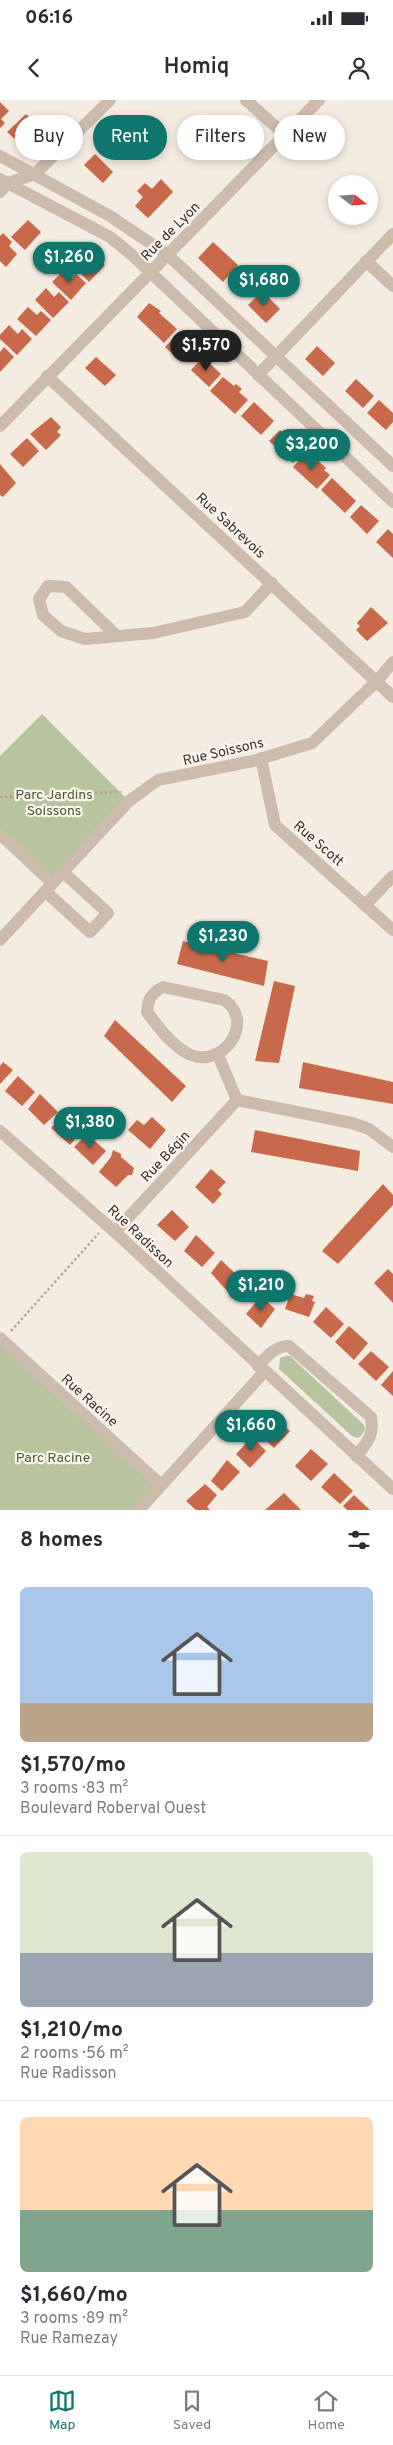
<!DOCTYPE html>
<meta charset="utf-8">
<style>
body{margin:0;font-family:Overpass,sans-serif;background:#f7f7f7;color:#2b2b33;height:100vh;display:flex;flex-direction:column;font-size:19px;white-space:nowrap}
*{box-sizing:border-box;margin:0}
p{font-size:16px;color:#7c7c81}
.icon{flex:none;width:28px;height:28px;fill:none;stroke:currentColor;stroke-width:2;stroke-linecap:round;stroke-linejoin:round}
.map{position:relative;height:1410px;overflow:hidden}
.sheet{display:flex;flex-direction:column;background:#fff;flex:1}
.sheet>*{flex:none}
.guide{position:absolute;left:15px;top:15px;width:364px;height:45px;display:flex;gap:10px}
.needle{width:32px;rotate:107deg}
.buttons{position:absolute;left:328px;top:75px;display:grid;gap:10px}
.buttons a{display:grid;place-items:center;width:50px;height:50px;border-radius:50%;background:#fff;box-shadow:0 2px 8px #0003;font-size:25px}
.price{position:absolute;translate:-50% -42px;padding:0 11px;border-radius:18px;background:#0f766e;color:#fff;font-size:16px;line-height:32px;filter:drop-shadow(0 1px 2px #0008)}
.price::after{content:'';position:absolute;left:50%;top:30px;width:15px;height:11px;margin-left:-8px;background:inherit;clip-path:polygon(0 0,100% 0,50% 100%)}
.price.current{background:#222;color:#fff}
ul{padding:0;list-style:none}
li{display:grid;align-content:center;gap:10px;height:265px;padding:0 20px}
li+li{border-top:1px solid #e1e1e2}
li span{display:grid;place-items:center;height:155px;border-radius:8px;color:#555}
li>.icon{margin-inline-start:auto}
span .icon{width:90px;height:90px;fill:#fffc;stroke-width:1}
li b{font-size:21px}
h2{display:flex;justify-content:space-between;align-items:center;height:60px;padding:0 20px;font-size:21px}
.chip{padding:0 18px;border-radius:22px;background:#fff;box-shadow:0 2px 8px #0003;font-size:18px;line-height:45px}
.chip.current{background:#0f766e;color:#fff}
.status{display:flex;justify-content:space-between;align-items:center;height:35px;padding:0 25px;background:#fff;direction:ltr}
.status svg{height:14px;fill:currentColor}
header{display:flex;justify-content:space-between;align-items:center;height:65px;padding:0 20px;background:#fff;font-size:22px;font-weight:600}
.tabs{display:flex;justify-content:space-around;align-items:center;height:70px;border-top:1px solid #e1e1e2;background:#fff;font-size:14px;color:#7c7c81}
.tabs a{display:grid;justify-items:center;gap:2px}
.tabs .current{color:#0f766e}
.map>svg:first-child{display:block}
.green{fill:#b8c4a0}
.building{fill:#c8694b}
.lines{fill:none;stroke-linecap:round;stroke-linejoin:round}
.path{stroke:#b9a596;stroke-width:2.5;stroke-dasharray:2.5 2.5;stroke-linecap:butt}
.minor{stroke:#cdbbac;stroke-width:12}
.labels{text-anchor:middle;stroke-width:4.5;stroke-linejoin:round;paint-order:stroke}
.street-label{font-size:14px;fill:#3b302b;stroke:#fbf5ee}
.park-label{font-size:14px;fill:#4a5a2e;stroke:#fbf5ee}
</style>
<div class="status"><b>06:16</b><svg viewBox="0 0 49 12"><path d="M0 12V9h3v3zM5 12V6h3v6zM10 12V3h3v9zM15 12V0h3v12zM26 1h20v11H26zM47 4h2v5h-2z"/></svg></div>
<header><svg class="icon" aria-label="back" viewBox="0 0 24 24"><path d="M15 5l-7 7 7 7"/></svg>Homiq<svg class="icon" aria-label="person" viewBox="0 0 24 24"><circle cx="12" cy="8" r="4"/><path d="M4 21q1-7 8-7t8 7"/></svg></header>
<div class="map">
<svg width="393" height="1410" viewBox="0 0 393 1410">
<rect width="100%" height="100%" fill="#f4ebe1"/>
<g class="green">
<path d="M42 614 129 701 52 783 0 734V656Z"/>
<path d="M0 1238 161 1385 139 1410H0Z"/>
<path d="M286 1256H290L363 1324 365 1329 362 1335 358 1338 352 1336 279 1269 280 1258Z"/>
</g>
<g class="building">
<path d="M0 2 9 11 1 19 5 23 0 28Z"/>
<path d="M26 14 38 25 36 27 42 33 25 48 7 32Z"/>
<path d="M95 54 113 72 103 83 84 65Z"/>
<path d="M161 79 173 92 148 118 135 106 143 97 137 91 145 83 152 89Z"/>
<path d="M28 120 41 132 25 150 11 137Z"/>
<path d="M3 133 12 142 9 146 17 154 6 167 0 161V136Z"/>
<path d="M213 142 238 165 223 182 198 158Z"/>
<path d="M82 152 90 160 95 156 105 165 89 182 71 164Z"/>
<path d="M64 170 72 178 76 174 86 183 71 200 52 182Z"/>
<path d="M46 188 54 197 59 192 69 202 53 218 35 200Z"/>
<path d="M262 191 280 209 266 223 248 205Z"/>
<path d="M149 203 161 211 159 213 177 229 164 243 137 217Z"/>
<path d="M28 207 37 215 41 211 51 220 36 236 17 219Z"/>
<path d="M9 225 18 234 22 229 32 239 17 255 0 239V235Z"/>
<path d="M180 232 196 247 181 262 165 247Z"/>
<path d="M317 246 335 263 323 276 305 259Z"/>
<path d="M4 247 14 257 0 272V252Z"/>
<path d="M96 257 116 275 105 286 85 268Z"/>
<path d="M203 257 221 274 209 287 191 270Z"/>
<path d="M223 277 234 286 236 284 242 289 239 292 248 300 235 314 210 291Z"/>
<path d="M356 279 374 296 363 308 345 291Z"/>
<path d="M379 300 393 313V322L386 330 367 313Z"/>
<path d="M254 302 274 321 261 335 241 316Z"/>
<path d="M51 317 61 327 57 332 61 335 46 350 30 334Z"/>
<path d="M280 330 303 352 293 363 269 341Z"/>
<path d="M27 338 39 351 23 367 10 354Z"/>
<path d="M306 353 313 360 315 358 326 368 324 370 330 375 317 389 293 367Z"/>
<path d="M0 364 16 383 3 397 0 395Z"/>
<path d="M332 378 356 401 345 413 321 390Z"/>
<path d="M361 405 379 421 367 434 350 417Z"/>
<path d="M388 429 393 434V458L376 442Z"/>
<path d="M371 507 388 523 367 541 356 530 360 526 357 523Z"/>
<path d="M183 841 268 861 264 886 177 864Z"/>
<path d="M274 881 295 886 279 963 255 961Z"/>
<path d="M115 920 186 986 172 1002 104 936Z"/>
<path d="M3 962 13 970 0 984V966Z"/>
<path d="M303 962 393 982V1004L299 988Z"/>
<path d="M18 976 35 992 22 1006 5 991Z"/>
<path d="M40 994 58 1012 44 1025 28 1009Z"/>
<path d="M65 1013 82 1031 70 1045 51 1028Z"/>
<path d="M152 1017 166 1030 150 1049 128 1030 137 1020 144 1025Z"/>
<path d="M255 1030 360 1051 358 1071 251 1052Z"/>
<path d="M87 1034 106 1051 93 1065 74 1047Z"/>
<path d="M113 1050 121 1054V1057L134 1068 132 1075H128L116 1087 99 1072 111 1057Z"/>
<path d="M211 1069 226 1082 218 1090 222 1094 213 1104 195 1087Z"/>
<path d="M383 1084 393 1095V1105L338 1164 322 1151Z"/>
<path d="M172 1110 189 1127 175 1141 157 1125Z"/>
<path d="M196 1135 215 1153 202 1167 184 1151Z"/>
<path d="M221 1160 240 1178 227 1191 211 1173Z"/>
<path d="M388 1169 393 1174V1203L374 1183Z"/>
<path d="M290 1194 304 1198 306 1194 314 1196 312 1201 315 1202 309 1217 285 1209Z"/>
<path d="M261 1196 275 1209 261 1228 246 1214Z"/>
<path d="M326 1207 344 1224 331 1238 313 1222Z"/>
<path d="M349 1226 368 1243 354 1260 335 1242Z"/>
<path d="M371 1251 389 1267 376 1281 358 1264Z"/>
<path d="M393 1271V1296L381 1285Z"/>
<path d="M272 1315 290 1331 274 1348 256 1331Z"/>
<path d="M252 1337 266 1351 250 1368 236 1354Z"/>
<path d="M311 1349 328 1364 311 1381 295 1366Z"/>
<path d="M227 1360 240 1372 222 1391 211 1381Z"/>
<path d="M334 1373 353 1391 340 1404 321 1387Z"/>
<path d="M205 1384 217 1395 207 1407 210 1410H196L186 1401Z"/>
<path d="M284 1393 301 1410H265Z"/>
<path d="M354 1395 370 1410H347L343 1406Z"/>
</g>
<g class="lines">
<g class="path">
<path d="M0 697 121 692"/>
<path d="M11 1231 99 1133"/>
</g>
<g class="minor">
<path d="M246 0 285 35"/>
<path d="M0 56 110 116 168 155 393 366"/>
<path d="M0 79 110 137 132 155 393 402"/>
<path d="M0 92 8 83 35 74 110 0"/>
<path d="M366 161 393 186"/>
<path d="M258 275 393 134"/>
<path d="M47 276 393 597"/>
<path d="M0 326 319 0"/>
<path d="M116 535 66 487 48 486 39 499 43 515 61 531 85 539 153 533 245 512 272 483"/>
<path d="M261 658 275 725 393 830"/>
<path d="M0 734 52 783"/>
<path d="M45 791 90 832 108 813 63 772"/>
<path d="M366 804 393 776"/>
<path d="M0 840 129 701 158 680 253 661 312 643 377 581 393 562"/>
<path d="M163 887 224 900C256 921 224 968 191 955 174 948 157 926 147 912 148 899 151 893 163 887Z"/>
<path d="M218 955 237 1000"/>
<path d="M0 1031 115 1132 393 1389"/>
<path d="M115 1132 237 1000 352 1023 369 1029 393 1047"/>
<path d="M0 1238 161 1385"/>
<path d="M258 1266C267 1256 275 1246 289 1246L371 1317C374 1336 368 1342 356 1356"/>
<path d="M139 1410 264 1272"/>
</g>
</g>
<g class="labels">
<g class="street-label">
<text transform="translate(170 131) rotate(-45)" y="5">Rue de Lyon</text>
<text transform="translate(231 425) rotate(43)" y="5">Rue Sabrevois</text>
<text transform="translate(223 651) rotate(-13)" y="5">Rue Soissons</text>
<text transform="translate(319 743) rotate(41)" y="5">Rue Scott</text>
<text transform="translate(165 1056) rotate(-47)" y="5">Rue Bégin</text>
<text transform="translate(141 1136) rotate(43)" y="5">Rue Radisson</text>
<text transform="translate(90 1300) rotate(42)" y="5">Rue Racine</text>
</g>
<g class="park-label">
<text x="54" y="699">Parc Jardins<tspan x="54" dy="16">Soissons</tspan></text>
<text x="53" y="1362">Parc Racine</text>
</g>
</g>
</svg>
<div class="buttons">
<a><svg class="needle" viewBox="-14 -14 28 28"><path d="M0-13l5 13h-10z" fill="#e53935"/><path d="M0 13l5-13h-10z" fill="#7c7c81"/></svg></a>
</div>
<b class="price" style="left:69px;top:184px">$1,260</b>
<b class="price" style="left:264px;top:207px">$1,680</b>
<b class="price current" style="left:206px;top:272px">$1,570</b>
<b class="price" style="left:312px;top:371px">$3,200</b>
<b class="price" style="left:223px;top:863px">$1,230</b>
<b class="price" style="left:90px;top:1049px">$1,380</b>
<b class="price" style="left:261px;top:1212px">$1,210</b>
<b class="price" style="left:251px;top:1352px">$1,660</b>
<div class="guide">
<a class="chip">Buy</a>
<a class="chip current">Rent</a>
<a class="chip">Filters</a>
<a class="chip">New</a>
</div>
</div>
<section class="sheet">
<h2>8 homes<svg class="icon" aria-label="filters" viewBox="0 0 24 24"><path d="M4 7h16M4 17h16"/><circle cx="9" cy="7" r="2"/><circle cx="15" cy="17" r="2"/></svg></h2>
<ul>
<li><span style="background:linear-gradient(#a9c7e8 75%,#b9a48a 0)"><svg class="icon" aria-label="home" viewBox="0 0 24 24"><path d="M3 11l9-7 9 7M6 9v11h12V9"/></svg></span><div><b>$1,570/mo</b><p>3 rooms · 83 m²</p><p>Boulevard Roberval Ouest</p></div></li>
<li><span style="background:linear-gradient(#dfe7d0 65%,#9aa5b1 0)"><svg class="icon" aria-label="home" viewBox="0 0 24 24"><path d="M3 11l9-7 9 7M6 9v11h12V9"/></svg></span><div><b>$1,210/mo</b><p>2 rooms · 56 m²</p><p>Rue Radisson</p></div></li>
<li><span style="background:linear-gradient(#ffd9b3 60%,#7fa58c 0)"><svg class="icon" aria-label="home" viewBox="0 0 24 24"><path d="M3 11l9-7 9 7M6 9v11h12V9"/></svg></span><div><b>$1,660/mo</b><p>3 rooms · 89 m²</p><p>Rue Ramezay</p></div></li>
</ul>
</section>
<nav class="tabs">
<a class="current"><svg class="icon" aria-label="map" viewBox="0 0 24 24"><path d="M3 6l6-2 6 2 6-2v14l-6 2-6-2-6 2zM9 4v14M15 6v14"/></svg>Map</a>
<a><svg class="icon" aria-label="saved" viewBox="0 0 24 24"><path d="M7 4h10v16l-5-4-5 4z"/></svg>Saved</a>
<a><svg class="icon" aria-label="home" viewBox="0 0 24 24"><path d="M3 11l9-7 9 7M6 9v11h12V9"/></svg>Home</a>
</nav>
